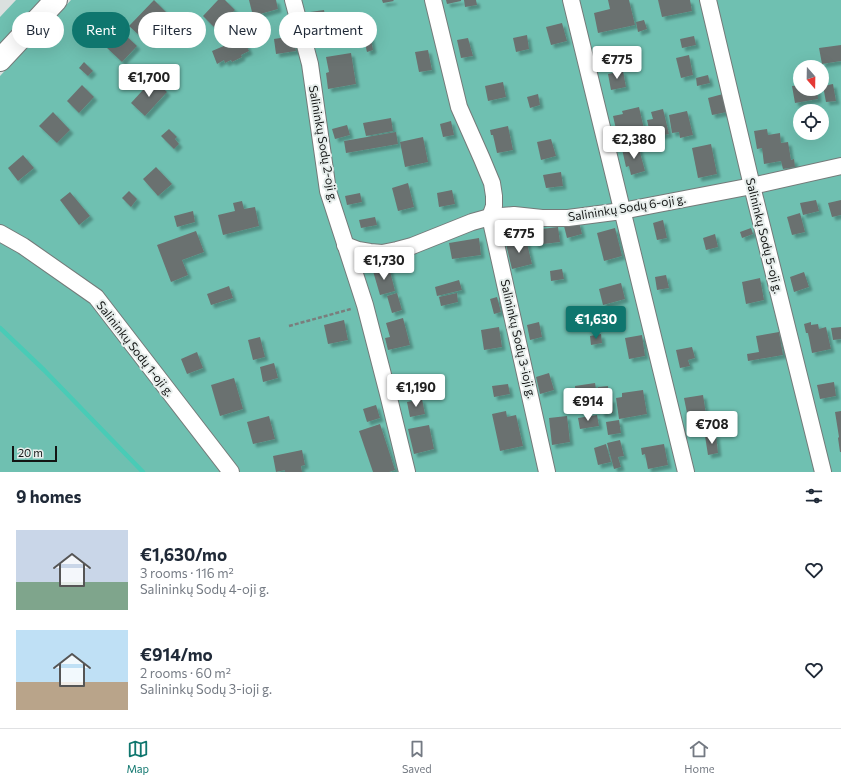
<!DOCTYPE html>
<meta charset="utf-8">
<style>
body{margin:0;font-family:Commissioner,sans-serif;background:#f6f6f7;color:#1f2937;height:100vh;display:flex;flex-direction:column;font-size:15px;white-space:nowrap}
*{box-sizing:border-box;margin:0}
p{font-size:13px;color:#747a83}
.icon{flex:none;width:22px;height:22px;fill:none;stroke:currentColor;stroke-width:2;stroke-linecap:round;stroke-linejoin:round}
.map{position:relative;height:472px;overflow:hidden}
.sheet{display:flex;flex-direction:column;background:#fff;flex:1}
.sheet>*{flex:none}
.guide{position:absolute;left:12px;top:12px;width:400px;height:36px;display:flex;gap:8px}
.needle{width:26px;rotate:160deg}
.buttons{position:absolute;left:793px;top:60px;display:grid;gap:8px}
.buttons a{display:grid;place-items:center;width:36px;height:36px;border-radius:50%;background:#fff;box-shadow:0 4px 16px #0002;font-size:20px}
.scale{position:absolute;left:12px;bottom:10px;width:45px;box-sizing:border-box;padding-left:4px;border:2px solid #131514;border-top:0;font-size:11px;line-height:14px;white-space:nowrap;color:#131514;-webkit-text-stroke:3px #e7eeec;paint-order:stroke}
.price{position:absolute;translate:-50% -34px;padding:0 9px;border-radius:4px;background:#fff;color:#222;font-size:13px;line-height:26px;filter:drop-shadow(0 1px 2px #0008)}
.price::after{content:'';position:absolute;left:50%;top:24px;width:12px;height:9px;margin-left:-6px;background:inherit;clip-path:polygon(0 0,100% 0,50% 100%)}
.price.current{background:#0f766e;color:#fff}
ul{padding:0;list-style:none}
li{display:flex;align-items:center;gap:12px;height:100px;padding:0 16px}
li span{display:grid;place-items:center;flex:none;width:112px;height:80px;border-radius:0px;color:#555}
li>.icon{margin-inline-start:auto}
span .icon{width:48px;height:48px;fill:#fffc;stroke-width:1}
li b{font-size:17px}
h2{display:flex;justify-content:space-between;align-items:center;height:48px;padding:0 16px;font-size:17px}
.chip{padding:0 14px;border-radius:18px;background:#fff;box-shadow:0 4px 16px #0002;font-size:14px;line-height:36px}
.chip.current{background:#0f766e;color:#fff}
.tab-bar{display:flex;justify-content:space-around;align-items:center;height:56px;border-top:1px solid #e0e1e3;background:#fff;font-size:11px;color:#747a83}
.tab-bar a{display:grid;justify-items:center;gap:2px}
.tab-bar .current{color:#0f766e}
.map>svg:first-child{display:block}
.green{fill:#6fc0b1;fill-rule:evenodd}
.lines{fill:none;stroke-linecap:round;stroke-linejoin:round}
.stream{stroke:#49cbb6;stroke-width:4.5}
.building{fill:#6b716f;filter:url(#shadow)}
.minor-casing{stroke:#747a79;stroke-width:18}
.secondary-casing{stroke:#747a79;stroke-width:24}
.path{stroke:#7a7e7d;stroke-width:2.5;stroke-dasharray:4 2;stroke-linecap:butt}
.minor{stroke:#fff;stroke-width:16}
.secondary{stroke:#fff;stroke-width:22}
.labels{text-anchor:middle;stroke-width:4;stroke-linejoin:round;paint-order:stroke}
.street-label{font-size:12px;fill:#131514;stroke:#e7eeec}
</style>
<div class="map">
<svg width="841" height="472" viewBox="0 0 841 472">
<defs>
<filter id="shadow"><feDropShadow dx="3.5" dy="3.5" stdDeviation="1" flood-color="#0004"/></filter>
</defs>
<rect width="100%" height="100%" fill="#dae0df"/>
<g class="green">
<path d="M16 0H43L0 46V17Z"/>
<path d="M71 0H841V472H0V76ZM800 67H822V89H800ZM800 111H822V133H800Z"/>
</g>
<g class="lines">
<path class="stream" d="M0 328 44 370 143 472"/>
</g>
<g class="building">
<path d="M154 0 170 16 156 31 160 34 150 45 129 26Z"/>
<path d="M218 0H225L235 10 227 18 225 16 214 27 203 16Z"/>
<path d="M249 0H276L278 9 253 16Z"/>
<path d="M382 0H393L394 1 383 3Z"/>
<path d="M446 0H461V1L447 4Z"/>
<path d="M464 0H476L477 5 465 7Z"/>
<path d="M608 0H629L635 25 598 33 594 13 610 9Z"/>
<path d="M658 0H690L692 11 662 17Z"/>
<path d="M324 10 326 20 313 23 310 12Z"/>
<path d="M359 15 361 24 353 26 351 17Z"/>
<path d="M644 20 647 29 638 32 636 22Z"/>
<path d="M562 23 567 41 551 45 546 27Z"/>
<path d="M261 26 263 31 248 36 246 31Z"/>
<path d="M121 31 137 46 122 62 106 47Z"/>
<path d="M241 33 249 51 241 55 242 57 232 62 231 60 225 63 224 60 217 64 212 51 233 42 231 38Z"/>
<path d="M370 34 373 50 367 52 363 35Z"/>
<path d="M527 35 529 49 516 52 513 38Z"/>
<path d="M293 36 296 51 276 54 274 39Z"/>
<path d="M694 36 696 45 682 48 680 39Z"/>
<path d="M468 38 473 56 461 58 457 40Z"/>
<path d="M841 45V61L822 64 819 48Z"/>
<path d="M428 50 432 70 419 72 415 52Z"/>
<path d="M351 53 356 84 328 89 326 73 329 72 326 57Z"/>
<path d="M689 55 693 75 681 78 676 58Z"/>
<path d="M84 62 93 71 88 76 79 68Z"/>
<path d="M623 71 626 87 611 90 608 74Z"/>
<path d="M708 75 710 83 697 86 696 78Z"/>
<path d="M153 79 167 92 145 116 131 103Z"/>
<path d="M503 82 506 97 488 101 485 86Z"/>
<path d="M833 84 836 101 826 102 823 86Z"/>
<path d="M82 85 94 97 79 113 67 101Z"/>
<path d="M800 85V89H817L818 99 795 103 792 86Z"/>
<path d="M538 94 540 105 530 108 527 97Z"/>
<path d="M723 94 727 112 712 115 708 98Z"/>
<path d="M639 107 645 133 624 139 621 128 616 129 613 116 623 114 622 111Z"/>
<path d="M663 109 669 134 651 138 647 120 653 119 651 112Z"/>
<path d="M687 111 693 135 680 138 679 132 672 133 669 115Z"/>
<path d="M53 112 70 130 57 143 39 126Z"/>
<path d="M391 118 393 131 366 136 363 123Z"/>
<path d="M451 121 454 135 443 137 440 124Z"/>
<path d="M347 125 350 135 335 139 332 129Z"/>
<path d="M508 126 513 150 497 153 493 135H491L490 130Z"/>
<path d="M169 129 177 137 175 139 179 144 174 149 161 136Z"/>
<path d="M767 129 768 135 780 133 781 143 788 142 791 160 794 159 795 167 783 169 781 161 764 164 762 148 757 149 754 131Z"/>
<path d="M396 132 398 144 346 153 344 141Z"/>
<path d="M423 137 428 162 405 167 400 142Z"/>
<path d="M551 139 556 156 541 160 537 142Z"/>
<path d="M711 144 717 174 698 178 692 148Z"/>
<path d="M638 145 645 171 631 175 629 166 626 167 622 149Z"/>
<path d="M23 155 34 168 18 181 8 168Z"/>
<path d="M156 167 172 184 158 196 143 179Z"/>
<path d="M561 172 563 186 546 188 543 175Z"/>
<path d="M408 183 414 207 398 211 392 188Z"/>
<path d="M452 190 455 204 439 207 437 193Z"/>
<path d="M129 191 137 199 131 207 122 198Z"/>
<path d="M70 192 90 216 79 225 60 200Z"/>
<path d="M360 193 362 202 347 205 345 196Z"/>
<path d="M816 200 819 211 803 215 800 203Z"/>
<path d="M841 200V215L832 217 828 203Z"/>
<path d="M242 201 244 209 255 207 259 226 223 235 218 215 235 211 233 203Z"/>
<path d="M193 211 195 222 177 227 174 216Z"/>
<path d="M800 213 805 232 792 235 787 217Z"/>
<path d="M375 217 377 225 361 228 359 220Z"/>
<path d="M663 220 667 238 657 240 653 223Z"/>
<path d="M579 222 582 234 567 238 564 226Z"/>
<path d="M558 227 560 242 535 245 533 230Z"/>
<path d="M615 228 622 256 604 261 597 233Z"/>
<path d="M751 228 753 234 742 238 740 232Z"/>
<path d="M196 231 204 252 182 260 188 275 171 282 157 245Z"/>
<path d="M715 234 718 247 706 250 703 238Z"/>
<path d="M479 238 481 255 452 259 449 243Z"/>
<path d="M526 239 532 264 512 269 506 244Z"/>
<path d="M389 267 395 291 380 295 373 271Z"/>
<path d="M562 269 564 279 551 281 550 271Z"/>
<path d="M804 272 809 287 794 292 790 277Z"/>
<path d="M666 275 669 288 657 290 655 277Z"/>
<path d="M760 278 764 300 746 304 742 282Z"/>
<path d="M459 280 462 290 437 296 435 287Z"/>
<path d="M621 283 625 299 603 305 599 289Z"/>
<path d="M229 286 233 298 211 305 207 294Z"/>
<path d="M397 293 402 310 392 313 387 296Z"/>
<path d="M457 293 458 302 441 306 439 297Z"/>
<path d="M497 297 501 312 494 314 490 299Z"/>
<path d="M614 306 616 316 603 318 601 309Z"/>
<path d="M403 318 410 345 388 350 385 338 390 337 386 323Z"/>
<path d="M344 320 348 340 328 344 324 325Z"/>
<path d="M539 322 542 337 530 340 527 325Z"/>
<path d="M811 322V325L818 324 819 329 826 327 831 349 812 353 808 333H806L804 324Z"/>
<path d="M499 327 502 347 484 350 481 330Z"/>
<path d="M841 327V339L833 340 831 328Z"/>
<path d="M779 332 783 355 748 361 747 354 759 352 756 336Z"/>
<path d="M601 334 602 343 591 345 590 336Z"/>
<path d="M642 335 645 356 629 359 625 338Z"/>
<path d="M260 337 265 357 253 360 248 340Z"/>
<path d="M692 347 695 358 688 360 690 366 680 368 676 350Z"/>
<path d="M197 352 203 368 187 374 181 359Z"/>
<path d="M274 363 278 378 263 382 260 367Z"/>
<path d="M549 373 554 390 540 394 536 377Z"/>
<path d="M234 378 243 409 220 416 211 385Z"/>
<path d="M834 382 836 396 820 399 817 385Z"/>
<path d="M595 383 597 395 576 398 575 386Z"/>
<path d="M508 384 510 394 494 397 492 386Z"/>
<path d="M608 386 609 399H612L613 413 601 414 598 387Z"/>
<path d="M643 390 647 414 619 419 616 398 622 397V393Z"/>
<path d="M703 395 706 414 688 418 684 398Z"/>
<path d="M422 399 425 414 410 417 407 402Z"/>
<path d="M376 405 380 418 367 422 363 409Z"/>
<path d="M506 411 507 417 516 415 523 446 500 451 492 414Z"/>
<path d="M841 411V452H840L838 438 839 437 835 412Z"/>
<path d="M597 415 599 426 580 429 578 418Z"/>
<path d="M269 416 275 439 253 444 247 422Z"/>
<path d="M567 416 570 442 552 445 549 418Z"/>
<path d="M619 420 621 433 608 435 606 422Z"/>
<path d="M380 424 395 470 389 472H373L359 431Z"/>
<path d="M429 425 434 449 414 454 408 429Z"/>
<path d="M716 435 718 453 708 455 705 436Z"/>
<path d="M620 440 624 456 618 457 621 467 614 469 607 443Z"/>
<path d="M606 444 611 462 598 465 594 448Z"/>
<path d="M664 444 668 465 648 469 645 454 642 455 641 448Z"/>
<path d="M302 450 305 465 301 466 302 472H285V470L276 472 273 456Z"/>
</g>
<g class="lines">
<g class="minor-casing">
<g id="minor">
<path d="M293 0 310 64 328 191 365 305 388 394 407 472"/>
<path d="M433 0 459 107 482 159 492 183 494 196V206L490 217 547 472"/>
<path d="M571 0 686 472"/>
<path d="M708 0 752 186 823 472"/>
<path d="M0 233 23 246 96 297 231 472"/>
<path d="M345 245 358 250 370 252 382 253 397 250 412 246 472 222 490 217 514 215 542 218H568L622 211 752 186 841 166"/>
</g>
</g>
<g class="secondary-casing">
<path id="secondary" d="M0 60 56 0"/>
</g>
<path class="path" d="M289 326 351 309"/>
<use href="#minor" class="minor"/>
<use href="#secondary" class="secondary"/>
</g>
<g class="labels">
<g class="street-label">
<text transform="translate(323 144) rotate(80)" y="4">Salininkų Sodų 2-oji g.</text>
<text transform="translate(627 208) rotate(-9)" y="4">Salininkų Sodų 6-oji g.</text>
<text transform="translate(764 236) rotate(76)" y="4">Salininkų Sodų 5-oji g.</text>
<text transform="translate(518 339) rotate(77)" y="4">Salininkų Sodų 3-ioji g.</text>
<text transform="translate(135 349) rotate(52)" y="4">Salininkų Sodų 1-oji g.</text>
</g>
</g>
</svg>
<div class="buttons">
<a><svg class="needle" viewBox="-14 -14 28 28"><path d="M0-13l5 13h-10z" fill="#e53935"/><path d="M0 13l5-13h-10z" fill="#747a83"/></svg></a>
<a><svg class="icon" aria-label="locate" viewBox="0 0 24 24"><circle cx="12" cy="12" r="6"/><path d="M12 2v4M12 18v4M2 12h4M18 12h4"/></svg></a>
</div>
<div class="scale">20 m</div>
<b class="price" style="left:617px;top:80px">€775</b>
<b class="price" style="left:149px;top:98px">€1,700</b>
<b class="price" style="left:634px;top:160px">€2,380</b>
<b class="price" style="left:519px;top:254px">€775</b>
<b class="price" style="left:384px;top:281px">€1,730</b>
<b class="price current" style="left:596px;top:340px">€1,630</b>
<b class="price" style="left:416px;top:408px">€1,190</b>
<b class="price" style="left:588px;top:422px">€914</b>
<b class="price" style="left:712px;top:445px">€708</b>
<div class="guide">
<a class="chip">Buy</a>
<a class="chip current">Rent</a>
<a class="chip">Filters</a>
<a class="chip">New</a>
<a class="chip">Apartment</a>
</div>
</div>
<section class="sheet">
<h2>9 homes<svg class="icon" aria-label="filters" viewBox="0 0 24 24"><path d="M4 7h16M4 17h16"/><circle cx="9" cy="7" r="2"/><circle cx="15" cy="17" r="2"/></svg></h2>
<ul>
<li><span style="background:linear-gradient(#c9d6e8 65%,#7fa58c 0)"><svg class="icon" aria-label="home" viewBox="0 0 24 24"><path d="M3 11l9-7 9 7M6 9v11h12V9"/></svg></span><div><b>€1,630/mo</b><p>3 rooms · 116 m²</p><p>Salininkų Sodų 4-oji g.</p></div><svg class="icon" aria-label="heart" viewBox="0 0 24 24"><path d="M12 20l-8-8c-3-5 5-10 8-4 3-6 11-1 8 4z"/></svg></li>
<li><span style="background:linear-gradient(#bfe0f5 65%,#b9a48a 0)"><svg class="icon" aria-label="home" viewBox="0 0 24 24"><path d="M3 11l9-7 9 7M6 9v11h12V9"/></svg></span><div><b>€914/mo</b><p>2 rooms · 60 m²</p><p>Salininkų Sodų 3-ioji g.</p></div><svg class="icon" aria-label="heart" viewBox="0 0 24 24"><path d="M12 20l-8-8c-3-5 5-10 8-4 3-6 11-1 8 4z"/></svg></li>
</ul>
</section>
<nav class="tab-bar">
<a class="current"><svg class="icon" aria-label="map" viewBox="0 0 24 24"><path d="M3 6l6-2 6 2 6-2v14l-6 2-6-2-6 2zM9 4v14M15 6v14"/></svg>Map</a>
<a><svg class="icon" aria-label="saved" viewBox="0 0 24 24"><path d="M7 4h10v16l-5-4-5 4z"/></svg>Saved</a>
<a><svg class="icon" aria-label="home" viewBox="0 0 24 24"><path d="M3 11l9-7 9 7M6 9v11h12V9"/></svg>Home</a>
</nav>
